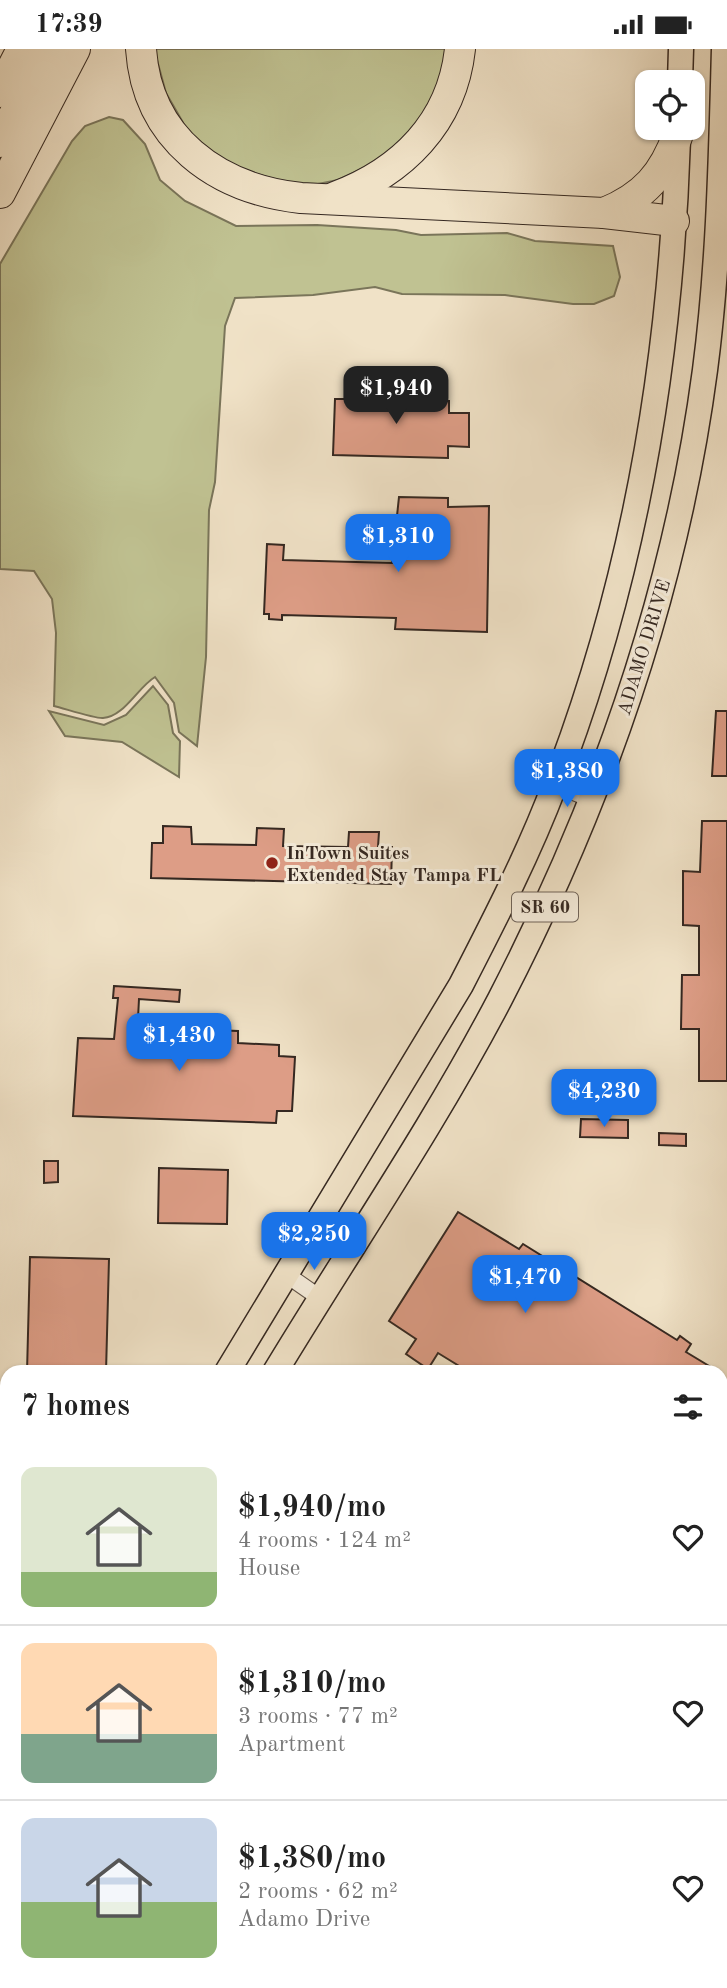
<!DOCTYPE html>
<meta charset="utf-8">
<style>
body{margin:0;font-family:"Old Standard TT",serif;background:#f2f2f2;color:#222;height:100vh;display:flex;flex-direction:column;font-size:26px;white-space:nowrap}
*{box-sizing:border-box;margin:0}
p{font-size:23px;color:#767676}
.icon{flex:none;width:38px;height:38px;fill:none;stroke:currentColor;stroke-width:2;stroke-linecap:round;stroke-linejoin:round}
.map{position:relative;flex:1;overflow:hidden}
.side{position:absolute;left:0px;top:1316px;width:728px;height:623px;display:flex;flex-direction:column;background:#fff;border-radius:21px 21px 0 0;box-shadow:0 2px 5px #0004}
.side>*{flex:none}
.controls{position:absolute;left:635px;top:21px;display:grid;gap:14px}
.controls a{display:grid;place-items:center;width:70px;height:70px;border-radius:14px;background:#fff;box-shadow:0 2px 5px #0004;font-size:35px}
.price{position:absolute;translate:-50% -60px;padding:0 16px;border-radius:14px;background:#1a73e8;color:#fff;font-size:23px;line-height:46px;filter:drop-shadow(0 2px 4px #0008)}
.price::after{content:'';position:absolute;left:50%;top:42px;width:21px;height:16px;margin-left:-10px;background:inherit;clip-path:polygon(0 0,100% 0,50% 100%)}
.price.selected{background:#222;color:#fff}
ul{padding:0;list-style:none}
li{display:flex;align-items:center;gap:21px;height:175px;padding:0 21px}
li+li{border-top:2px solid #e0e0e0}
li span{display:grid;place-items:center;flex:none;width:196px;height:140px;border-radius:14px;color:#555}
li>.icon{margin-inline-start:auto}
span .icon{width:84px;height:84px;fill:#fffc;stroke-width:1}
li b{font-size:30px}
h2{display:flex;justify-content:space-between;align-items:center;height:84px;padding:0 21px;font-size:30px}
.status{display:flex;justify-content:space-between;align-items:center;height:49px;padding:0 35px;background:#fff;direction:ltr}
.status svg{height:19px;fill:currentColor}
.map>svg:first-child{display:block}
.green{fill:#c0c292;stroke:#7a755a;stroke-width:2}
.building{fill:#dd9d86;stroke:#352821;stroke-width:2}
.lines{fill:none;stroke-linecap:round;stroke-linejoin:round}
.street-casing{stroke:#64564a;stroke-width:18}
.primary-casing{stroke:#352821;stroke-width:27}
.highway-casing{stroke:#352821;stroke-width:32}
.street{stroke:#f5ecdb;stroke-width:16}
.primary{stroke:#f0e2c7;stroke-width:24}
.highway{stroke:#f0e2c7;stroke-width:30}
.poi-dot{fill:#8f2418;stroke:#f5ecdb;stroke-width:2.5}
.labels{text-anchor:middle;stroke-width:6;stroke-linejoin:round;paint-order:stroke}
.shield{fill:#f5ecdb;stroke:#6f6359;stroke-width:2}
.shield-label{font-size:18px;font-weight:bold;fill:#352821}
.street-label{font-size:19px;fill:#352821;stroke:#f5ecdb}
.poi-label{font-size:19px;font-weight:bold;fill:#352821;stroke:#f5ecdb;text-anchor:start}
</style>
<div class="status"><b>17:39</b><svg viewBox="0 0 49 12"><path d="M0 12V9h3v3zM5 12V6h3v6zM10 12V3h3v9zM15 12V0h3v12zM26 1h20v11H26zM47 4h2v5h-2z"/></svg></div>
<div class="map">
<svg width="727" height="1939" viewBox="0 0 727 1939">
<rect width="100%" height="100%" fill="#f0e2c7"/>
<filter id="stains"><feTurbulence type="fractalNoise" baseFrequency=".00286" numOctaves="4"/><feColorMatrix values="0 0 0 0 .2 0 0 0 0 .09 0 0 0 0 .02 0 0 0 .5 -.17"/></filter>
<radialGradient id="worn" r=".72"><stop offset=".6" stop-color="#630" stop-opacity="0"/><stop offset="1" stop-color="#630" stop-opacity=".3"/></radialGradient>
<g class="green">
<path d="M154 0H449L432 57 387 108 338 131 318 135 287 134 230 117 189 84 166 44Z"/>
<path d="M109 68 123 71 145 95 160 131 185 152 236 177 317 176 396 181 421 186 507 184 535 192 613 197 620 228 614 247 594 255H573L505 246 402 245 375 238 313 246 235 249 225 277 215 433 209 461 206 608 197 697 179 683 174 654 155 628C138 638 124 668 103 669 96 670 63 659 54 657L56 584 52 550 34 522 0 520V215L72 92 85 77Z"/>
<path d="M153 637 168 656 173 684 180 692 179 728 122 693 65 687 49 662 104 676 126 666Z"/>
</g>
<g class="building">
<path d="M345 339 397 340V351L449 352V364H469V398L448 397V409L333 406 335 350H345Z"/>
<path d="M399 448 448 449V458L489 457 487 583 395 580 396 569 282 566V571L269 570V565H264L267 495 284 496 283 511 392 514Z"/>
<path d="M716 662H727V727H712Z"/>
<path d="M702 772H727V1032H699V980H681L682 926H699V877L683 876V822L700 823Z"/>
<path d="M163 777 191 778 192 795 256 796 257 779 284 780 283 797 348 798 349 783H379L378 798H392L391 835 151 829 152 794H163Z"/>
<path d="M114 937 180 941 179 953 139 950 137 990 213 993V981L238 982V994L279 996V1007L295 1008 292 1062H277L276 1074 73 1067 78 989 114 990 118 949H113Z"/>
<path d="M581 1070 628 1071V1089L580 1088Z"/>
<path d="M659 1084 686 1085V1097L659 1096Z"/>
<path d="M44 1112H58V1133L44 1134Z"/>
<path d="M159 1119 228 1121 227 1175 158 1174Z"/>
<path d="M458 1163 519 1200 523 1195 677 1291 680 1287 691 1295 686 1303 719 1323H469L438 1304 428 1320 406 1305 416 1290 389 1272Z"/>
<path d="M30 1208 109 1210 106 1323H27Z"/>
</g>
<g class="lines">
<g class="street-casing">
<g id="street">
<path d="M555 736 592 750"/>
<path d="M287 1226 320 1249"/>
<path d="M0 1916 7 1918"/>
</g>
</g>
<g class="primary-casing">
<g id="primary">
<path d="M680 33 681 0"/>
<path d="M227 1323 461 936C495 870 529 804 555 735 635 528 671 311 678 90"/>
<path d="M275 1323C350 1199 433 1078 500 950 602 753 676 541 705 321 719 214 721 107 724 0"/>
<path d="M0 1824 7 1800"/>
<path d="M13 1939 14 1932"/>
</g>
</g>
<g class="highway-casing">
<g id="highway">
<path d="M141 0C147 90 217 140 301 149L604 164 674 172"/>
<path d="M0 43 22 0"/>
<path d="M0 93 48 0"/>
<path d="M0 144 75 0"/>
<path d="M335 148C402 123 452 74 460 0"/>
<path d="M604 164C644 148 664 125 678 85"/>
</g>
</g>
<use href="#street" class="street"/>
<use href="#primary" class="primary"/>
<use href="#highway" class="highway"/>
</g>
<circle class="poi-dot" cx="272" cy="814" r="7"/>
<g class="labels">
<rect class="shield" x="512" y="843.5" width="66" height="29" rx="5"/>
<g class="shield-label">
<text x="545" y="864">SR 60</text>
</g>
<g class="street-label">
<text transform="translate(643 598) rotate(-73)" y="7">ADAMO DRIVE</text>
</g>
<g class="poi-label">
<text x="286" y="810">InTown Suites<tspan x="286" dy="22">Extended Stay Tampa FL</tspan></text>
</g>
</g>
<rect width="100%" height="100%" filter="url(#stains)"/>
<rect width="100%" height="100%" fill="url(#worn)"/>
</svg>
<div class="controls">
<a><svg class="icon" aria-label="locate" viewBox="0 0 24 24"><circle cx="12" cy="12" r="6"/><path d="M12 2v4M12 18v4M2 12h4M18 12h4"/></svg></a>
</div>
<b class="price selected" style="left:396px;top:377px">$1,940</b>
<b class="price" style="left:398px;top:525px">$1,310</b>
<b class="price" style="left:567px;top:760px">$1,380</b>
<b class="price" style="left:179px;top:1024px">$1,430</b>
<b class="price" style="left:604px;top:1080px">$4,230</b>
<b class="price" style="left:314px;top:1223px">$2,250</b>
<b class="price" style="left:525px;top:1266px">$1,470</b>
<section class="side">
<h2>7 homes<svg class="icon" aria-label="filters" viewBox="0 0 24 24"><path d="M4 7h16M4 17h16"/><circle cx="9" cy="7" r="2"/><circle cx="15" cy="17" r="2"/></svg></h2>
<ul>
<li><span style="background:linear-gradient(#dfe7d0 75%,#8fb573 0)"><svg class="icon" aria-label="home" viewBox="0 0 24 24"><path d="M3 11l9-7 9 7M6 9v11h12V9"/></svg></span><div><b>$1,940/mo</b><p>4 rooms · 124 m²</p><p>House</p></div><svg class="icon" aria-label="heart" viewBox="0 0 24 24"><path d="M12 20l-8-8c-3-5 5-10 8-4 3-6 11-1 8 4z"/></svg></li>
<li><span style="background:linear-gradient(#ffd9b3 65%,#7fa58c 0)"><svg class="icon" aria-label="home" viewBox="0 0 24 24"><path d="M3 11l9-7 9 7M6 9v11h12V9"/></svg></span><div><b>$1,310/mo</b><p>3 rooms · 77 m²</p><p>Apartment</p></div><svg class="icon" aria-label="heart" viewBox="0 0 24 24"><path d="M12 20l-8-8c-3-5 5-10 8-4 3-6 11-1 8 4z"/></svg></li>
<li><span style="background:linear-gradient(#c9d6e8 60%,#8fb573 0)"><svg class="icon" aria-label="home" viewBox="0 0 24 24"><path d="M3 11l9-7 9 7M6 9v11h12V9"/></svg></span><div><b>$1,380/mo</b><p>2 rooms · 62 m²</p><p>Adamo Drive</p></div><svg class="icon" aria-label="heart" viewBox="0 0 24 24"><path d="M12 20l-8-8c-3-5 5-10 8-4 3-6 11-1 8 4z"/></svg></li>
</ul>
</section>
</div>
